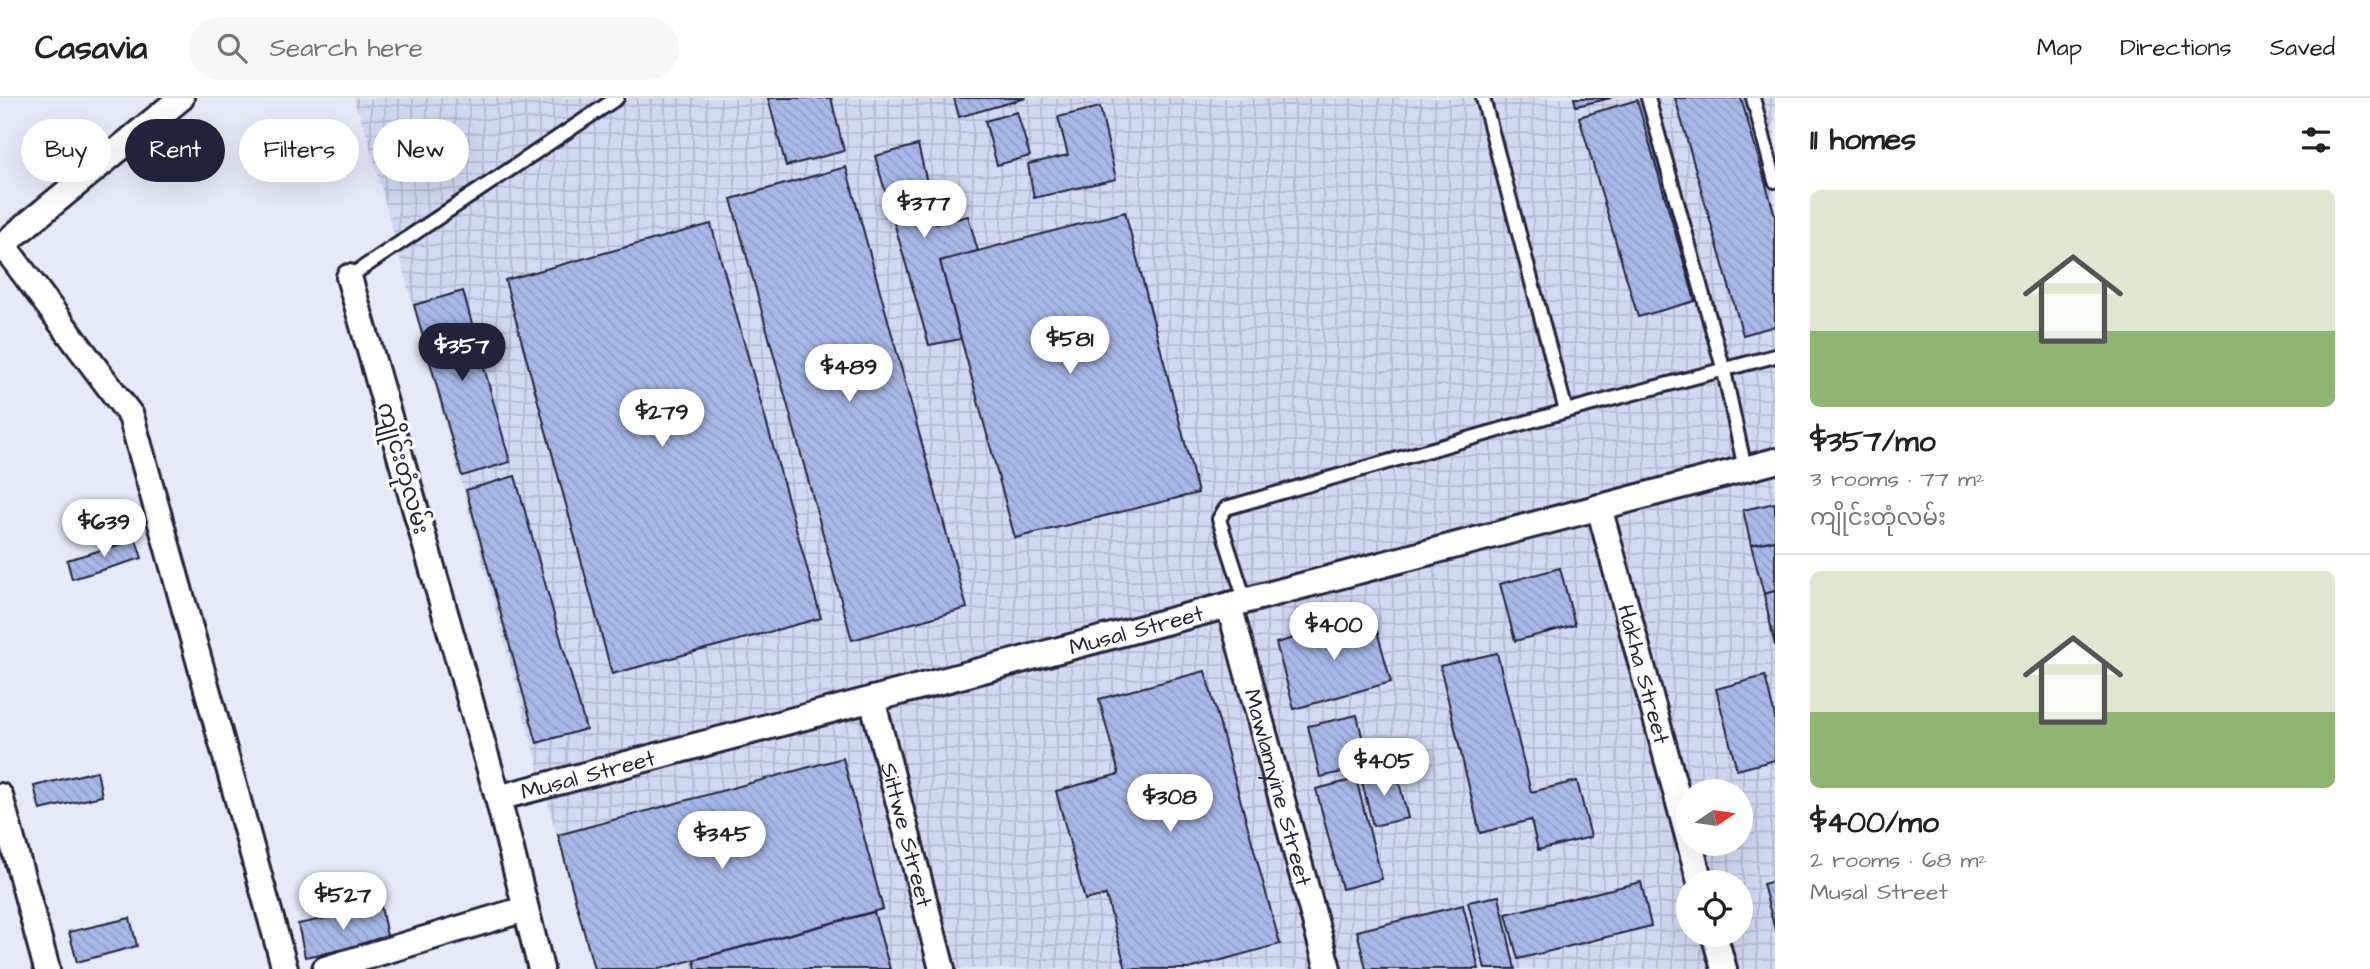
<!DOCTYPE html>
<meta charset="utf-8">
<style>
body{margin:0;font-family:"Architects Daughter","Noto Sans Myanmar",sans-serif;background:#f6f6f6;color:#202124;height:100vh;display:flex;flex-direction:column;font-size:26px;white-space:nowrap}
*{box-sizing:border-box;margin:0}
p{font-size:23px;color:#757577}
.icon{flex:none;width:38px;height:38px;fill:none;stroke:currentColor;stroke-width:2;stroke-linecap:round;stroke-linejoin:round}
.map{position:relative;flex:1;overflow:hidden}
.details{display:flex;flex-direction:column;background:#fff;width:595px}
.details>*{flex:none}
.guide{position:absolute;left:21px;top:21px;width:665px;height:63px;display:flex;gap:14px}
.needle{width:46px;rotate:77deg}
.fabs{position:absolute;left:1676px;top:681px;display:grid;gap:14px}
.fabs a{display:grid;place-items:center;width:77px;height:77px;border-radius:50%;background:#fff;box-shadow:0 7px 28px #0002;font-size:35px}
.price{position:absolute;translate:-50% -60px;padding:0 16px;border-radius:24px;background:#fff;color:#222;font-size:23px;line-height:46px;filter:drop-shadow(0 2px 4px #0008)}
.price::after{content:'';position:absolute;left:50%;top:42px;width:21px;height:16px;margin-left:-10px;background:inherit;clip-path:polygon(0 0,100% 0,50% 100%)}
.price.active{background:#22223b;color:#fff}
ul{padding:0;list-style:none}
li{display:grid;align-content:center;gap:14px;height:371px;padding:0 35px}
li+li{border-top:2px solid #e0e0e0}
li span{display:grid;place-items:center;height:217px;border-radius:10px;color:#555}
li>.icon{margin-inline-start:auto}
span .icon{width:126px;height:126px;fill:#fffc;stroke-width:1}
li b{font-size:30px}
h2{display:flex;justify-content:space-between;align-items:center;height:84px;padding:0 35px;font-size:30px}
.pill{padding:0 24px;border-radius:32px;background:#fff;box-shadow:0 7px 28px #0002;font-size:24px;line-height:63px}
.pill.active{background:#22223b;color:#fff}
header{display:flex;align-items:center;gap:42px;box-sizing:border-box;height:98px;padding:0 35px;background:#fff;border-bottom:2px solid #e0e0e0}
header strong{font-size:33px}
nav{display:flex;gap:38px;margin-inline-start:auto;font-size:24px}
.search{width:490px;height:63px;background:#f6f6f6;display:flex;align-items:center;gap:18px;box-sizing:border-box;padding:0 24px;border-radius:38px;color:#757577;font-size:26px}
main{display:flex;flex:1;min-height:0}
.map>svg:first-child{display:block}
.industrial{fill:url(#industrial-grid);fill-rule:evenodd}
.building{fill:url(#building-back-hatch);stroke:#22223b;stroke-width:2}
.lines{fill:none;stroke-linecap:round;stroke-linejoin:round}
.service-casing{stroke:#22223b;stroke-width:18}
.minor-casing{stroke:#22223b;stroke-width:30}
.service{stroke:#fff;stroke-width:12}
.minor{stroke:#fff;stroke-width:24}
.labels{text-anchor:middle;stroke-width:6;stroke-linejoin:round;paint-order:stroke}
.street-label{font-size:23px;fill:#22223b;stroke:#fff}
</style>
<header>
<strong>Casavia</strong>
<div class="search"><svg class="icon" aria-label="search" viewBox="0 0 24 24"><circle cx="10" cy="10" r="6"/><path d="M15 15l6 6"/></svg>Search here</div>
<nav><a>Map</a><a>Directions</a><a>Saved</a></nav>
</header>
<main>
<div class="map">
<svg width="1775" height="871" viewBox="0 0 1775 871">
<defs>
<pattern id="industrial-grid" width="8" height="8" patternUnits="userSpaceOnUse" patternTransform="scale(1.75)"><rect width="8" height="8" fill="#d2daf3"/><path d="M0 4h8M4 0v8" fill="none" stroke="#b4bbd1"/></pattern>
<pattern id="building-back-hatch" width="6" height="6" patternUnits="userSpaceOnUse" patternTransform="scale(1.75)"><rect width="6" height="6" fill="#a7b7e7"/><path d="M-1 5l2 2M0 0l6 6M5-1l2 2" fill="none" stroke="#8f9dc7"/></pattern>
</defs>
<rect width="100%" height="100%" fill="#e5e9f8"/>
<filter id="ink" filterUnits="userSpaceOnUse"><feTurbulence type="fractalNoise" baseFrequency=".0143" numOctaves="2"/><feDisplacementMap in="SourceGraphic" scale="14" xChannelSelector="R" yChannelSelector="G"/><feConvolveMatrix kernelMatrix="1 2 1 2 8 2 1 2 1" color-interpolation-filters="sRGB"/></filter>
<g filter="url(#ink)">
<path class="industrial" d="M353 0H1775V871H593L366 34ZM1689 693H1741V746H1689ZM1689 784H1741V836H1689Z"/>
<g class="building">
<path d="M768 0H831L844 53 786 68Z"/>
<path d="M954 0H1026L959 19Z"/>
<path d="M1574 0H1611L1576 8Z"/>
<path d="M1675 0H1741L1775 118V228L1743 237Z"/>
<path d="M1637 2 1695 203 1638 219 1579 19Z"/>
<path d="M1100 9 1116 81 1034 100 1028 66 1068 57 1058 19Z"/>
<path d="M1017 14 1030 58 997 67 985 23Z"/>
<path d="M918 47 937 126 968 118 978 153 940 163 961 241 929 247 875 58Z"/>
<path d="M846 69 967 510 852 542 731 101Z"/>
<path d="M1125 114 1198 395 1015 440 940 163Z"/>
<path d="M711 126 821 520 612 576 505 182Z"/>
<path d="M463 193 510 364 462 378 414 207Z"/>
<path d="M515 378 586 631 537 645 466 392Z"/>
<path d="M1775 405V442L1751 447 1743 412Z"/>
<path d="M136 442 142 460 72 481 67 462Z"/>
<path d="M1775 442V493L1764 496 1751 447Z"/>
<path d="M1560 470 1575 527 1515 543 1500 486Z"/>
<path d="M1775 493V548L1764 496Z"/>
<path d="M1373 518 1391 584 1294 611 1276 545Z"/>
<path d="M1497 555 1531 694 1577 683 1591 739 1538 752 1531 722 1480 735 1440 568Z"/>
<path d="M1205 573 1280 846 1189 871H1126L1106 797 1085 802 1056 693 1119 676 1099 601Z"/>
<path d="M1765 578 1775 619V662L1737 672 1716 591Z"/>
<path d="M1357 617 1369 668 1320 679 1308 628Z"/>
<path d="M843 660 883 811 659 871H594L558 737Z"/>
<path d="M1396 672 1408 720 1373 728 1361 680Z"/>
<path d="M97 673 102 698 40 712 34 688Z"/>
<path d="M1356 681 1382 781 1342 791 1316 691Z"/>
<path d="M1775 783V832L1763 786Z"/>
<path d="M1641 784 1651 828 1518 861 1506 816Z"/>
<path d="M1499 798 1515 871H1485L1468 804Z"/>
<path d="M1463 807 1479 871H1366L1357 833Z"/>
<path d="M381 809 388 843 305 859 298 826Z"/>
<path d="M874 814 890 871H696L694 862Z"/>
<path d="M130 820 137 848 77 864 69 834Z"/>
</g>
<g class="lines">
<g class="service-casing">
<g id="service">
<path d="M1483 0 1566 313"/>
<path d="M1648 0 1724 273 1745 371"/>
<path d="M1753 0 1775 83"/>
<path d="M349 179 617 0"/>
<path d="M1245 502 1219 421 1226 410 1566 313 1775 258"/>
</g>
</g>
<g class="minor-casing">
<g id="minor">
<path d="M3 147 131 318 285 871"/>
<path d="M0 149 181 0"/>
<path d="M349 179 498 700 541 871"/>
<path id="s1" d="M1599 409 1689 742"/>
<path id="s2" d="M1229 507 1328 871"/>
<path id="s3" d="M872 601 942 871"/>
<path d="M0 698 47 871"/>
<path id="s4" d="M498 700 1775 363"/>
<path d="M1690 746 1700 784"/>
<path d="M1714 836 1724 871"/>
<path d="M325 871 525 811"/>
</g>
</g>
<use href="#service" class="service"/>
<use href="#minor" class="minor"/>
</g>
</g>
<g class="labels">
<g class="street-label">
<text transform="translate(404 370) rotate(74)" y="8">ကျိုင်းတုံလမ်း</text>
<text dy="8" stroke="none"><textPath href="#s4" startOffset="660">Musal Street</textPath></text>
<text dy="8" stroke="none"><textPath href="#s1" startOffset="173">Hakha Street</textPath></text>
<text dy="8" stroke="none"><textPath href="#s4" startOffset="93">Musal Street</textPath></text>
<text dy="8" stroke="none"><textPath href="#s2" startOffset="189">Mawlamyine Street</textPath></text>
<text dy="8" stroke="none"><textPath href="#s3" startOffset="140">Sittwe Street</textPath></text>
</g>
</g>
</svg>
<div class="fabs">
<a><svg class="needle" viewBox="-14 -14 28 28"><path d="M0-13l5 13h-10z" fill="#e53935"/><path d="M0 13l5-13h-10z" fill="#757577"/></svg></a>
<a><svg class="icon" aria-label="locate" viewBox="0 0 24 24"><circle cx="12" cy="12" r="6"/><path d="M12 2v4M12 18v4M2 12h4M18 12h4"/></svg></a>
</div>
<b class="price" style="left:924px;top:142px">$377</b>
<b class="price" style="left:1070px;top:278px">$581</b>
<b class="price active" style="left:462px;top:285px">$357</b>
<b class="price" style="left:849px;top:306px">$489</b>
<b class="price" style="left:662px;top:351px">$279</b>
<b class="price" style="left:104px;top:461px">$639</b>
<b class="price" style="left:1334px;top:564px">$400</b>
<b class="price" style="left:1384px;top:700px">$405</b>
<b class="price" style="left:1170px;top:736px">$308</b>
<b class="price" style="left:722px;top:773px">$345</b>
<b class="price" style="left:343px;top:834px">$527</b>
<div class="guide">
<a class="pill">Buy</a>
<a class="pill active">Rent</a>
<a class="pill">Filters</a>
<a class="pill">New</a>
</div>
</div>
<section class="details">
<h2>11 homes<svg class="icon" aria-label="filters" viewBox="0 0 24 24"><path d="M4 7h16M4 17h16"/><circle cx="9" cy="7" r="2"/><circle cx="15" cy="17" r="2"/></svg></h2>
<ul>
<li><span style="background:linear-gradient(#dfe7d0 65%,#8fb573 0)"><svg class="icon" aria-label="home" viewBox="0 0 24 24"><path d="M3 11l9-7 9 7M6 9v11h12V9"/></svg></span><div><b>$357/mo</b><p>3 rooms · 77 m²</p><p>ကျိုင်းတုံလမ်း</p></div></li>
<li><span style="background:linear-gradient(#dfe7d0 65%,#8fb573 0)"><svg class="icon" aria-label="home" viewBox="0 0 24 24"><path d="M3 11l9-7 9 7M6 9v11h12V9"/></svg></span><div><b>$400/mo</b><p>2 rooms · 68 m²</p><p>Musal Street</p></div></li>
</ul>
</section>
</main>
